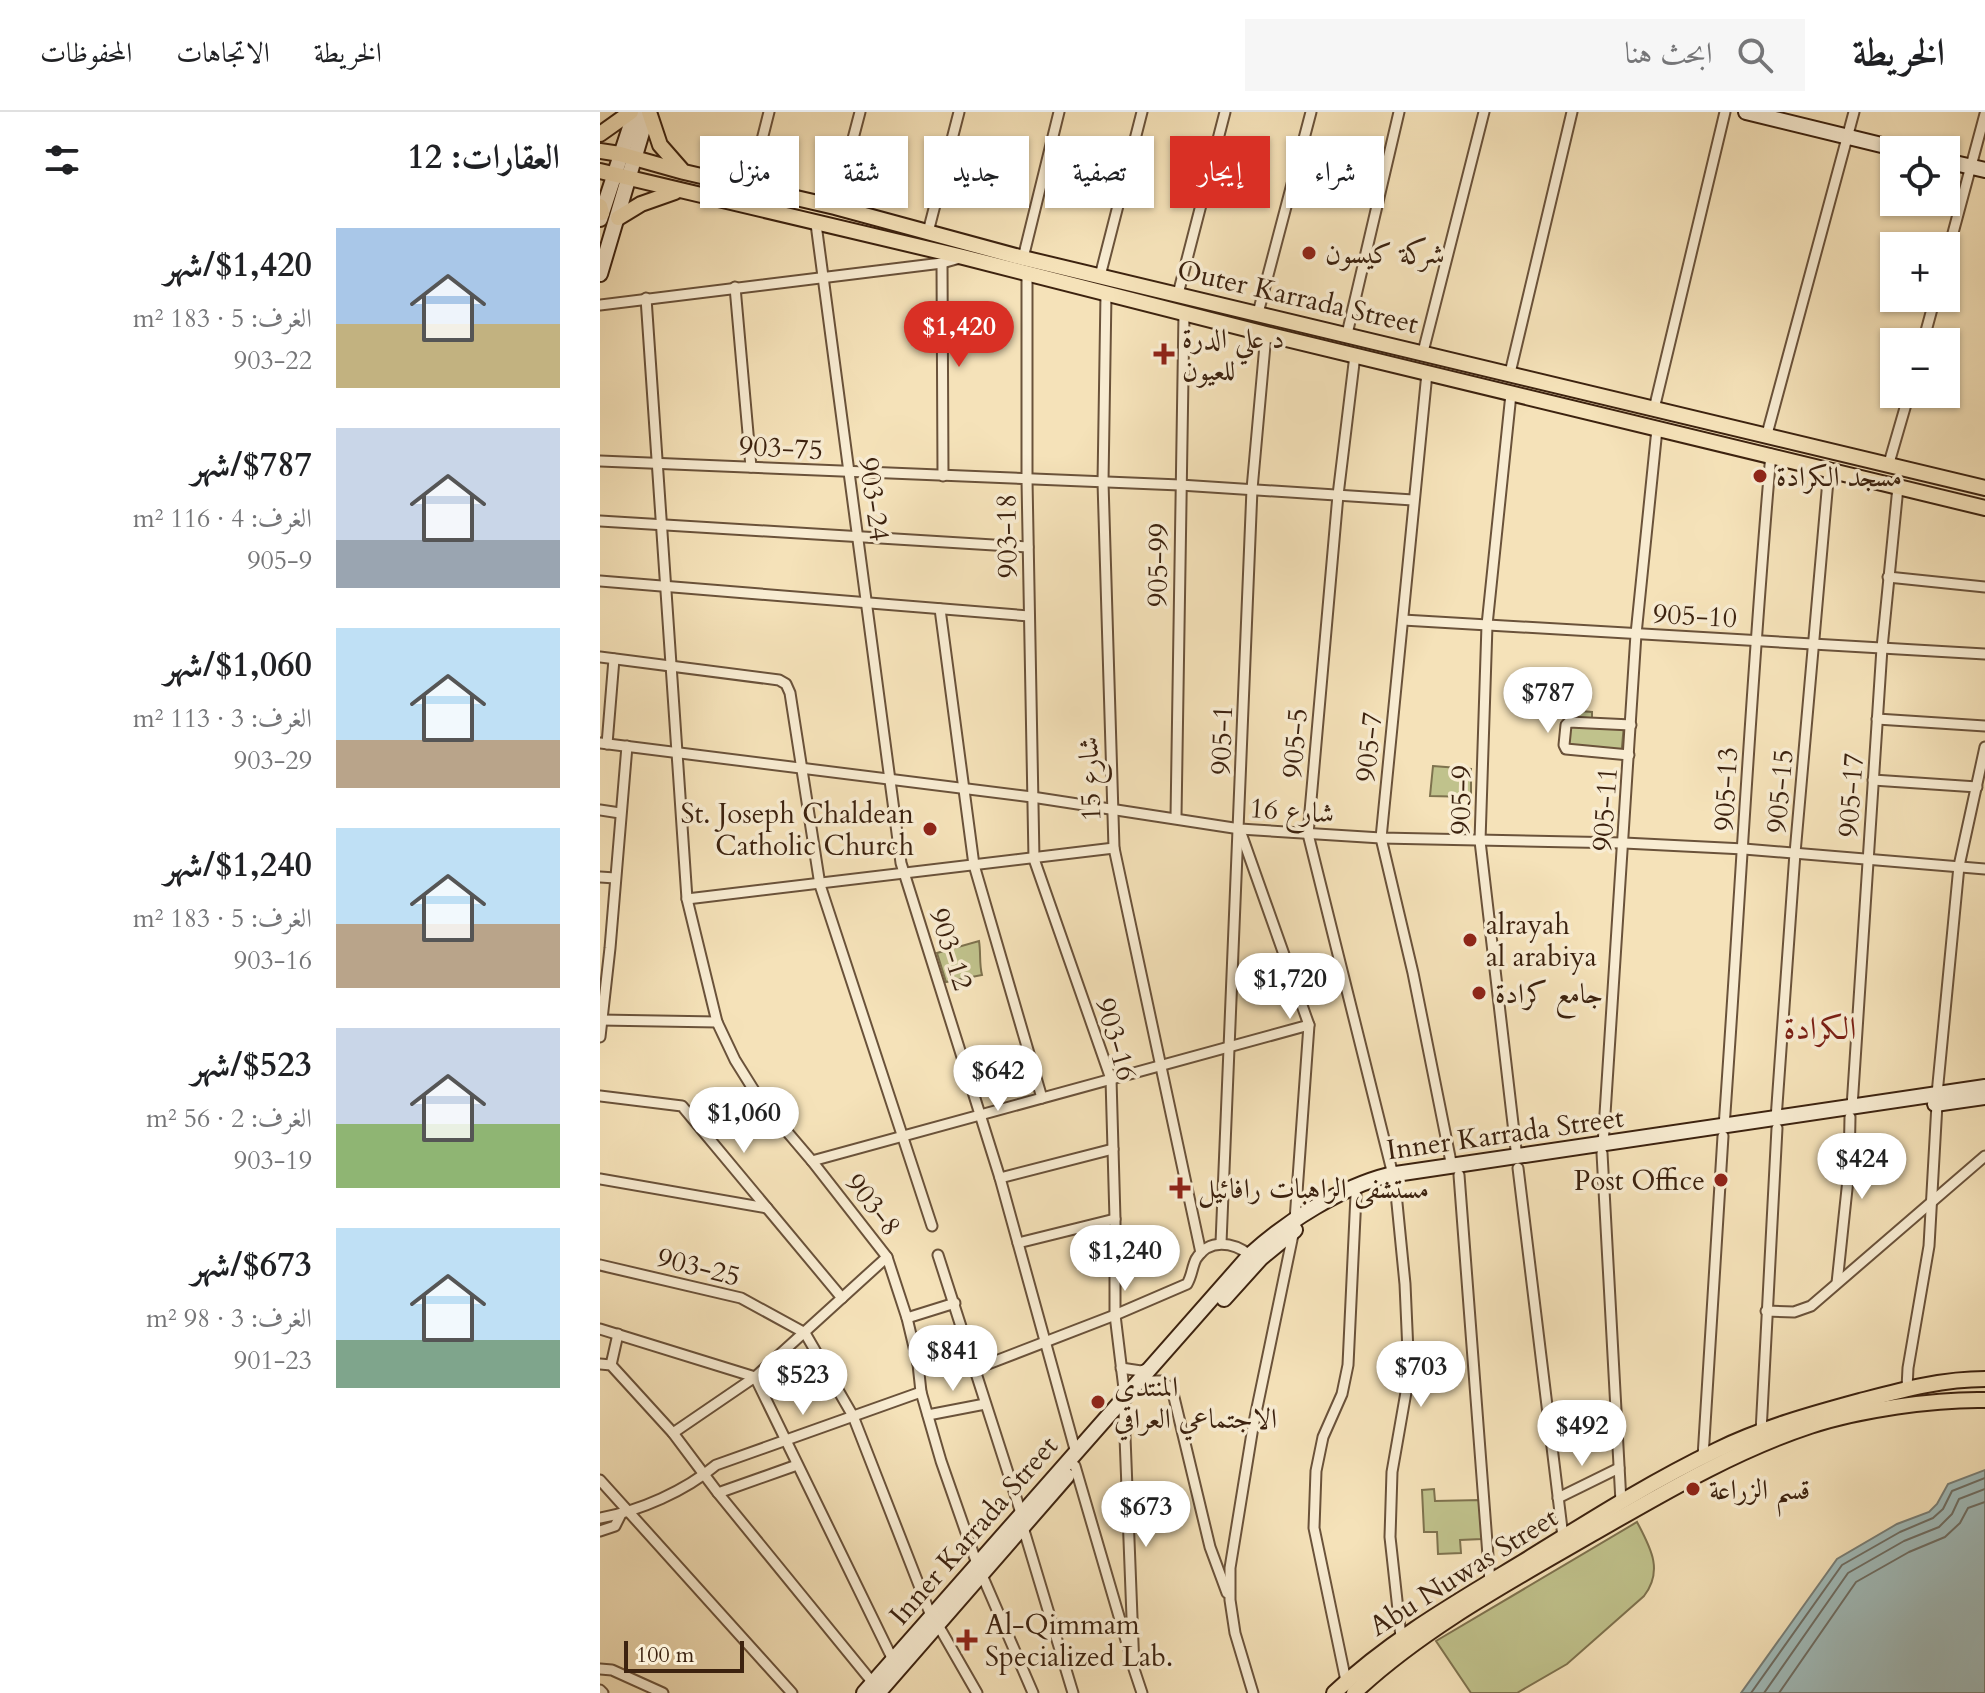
<!DOCTYPE html>
<html lang="ar">
<meta charset="utf-8">
<style>
body{margin:0;font-family:Cardo,Amiri,serif;background:#f6f6f6;color:#202124;direction:rtl;height:100vh;display:flex;flex-direction:column;font-size:30px;white-space:nowrap}
*{box-sizing:border-box;margin:0}
p{font-size:26px;color:#757577}
.icon{flex:none;width:44px;height:44px;fill:none;stroke:currentColor;stroke-width:2;stroke-linecap:round;stroke-linejoin:round}
.map{position:relative;flex:1;overflow:hidden;direction:ltr}
.drawer{display:flex;flex-direction:column;background:#fff;width:600px}
.drawer>*{flex:none}
.banner{position:absolute;left:24px;top:24px;width:760px;height:72px;direction:rtl;display:flex;gap:16px}
.tools{position:absolute;left:1280px;top:24px;display:grid;gap:16px}
.tools a{display:grid;place-items:center;width:80px;height:80px;border-radius:0px;background:#fff;box-shadow:0 2px 6px #0004;font-size:40px}
.scale{position:absolute;left:24px;bottom:20px;width:120px;box-sizing:border-box;padding-left:8px;border:4px solid #3c220f;border-top:0;font-size:22px;line-height:28px;white-space:nowrap;color:#3c220f;-webkit-text-stroke:6px #f8ecd2;paint-order:stroke}
.price{position:absolute;translate:-50% -68px;padding:0 18px;border-radius:28px;background:#fff;color:#222;font-size:26px;line-height:52px;filter:drop-shadow(0 2px 4px #0008)}
.price::after{content:'';position:absolute;left:50%;top:48px;width:24px;height:18px;margin-left:-12px;background:inherit;clip-path:polygon(0 0,100% 0,50% 100%)}
.price.on{background:#d93025;color:#fff}
ul{padding:0;list-style:none}
li{display:flex;align-items:center;gap:24px;height:200px;padding:0 40px}
li span{display:grid;place-items:center;flex:none;width:224px;height:160px;border-radius:0px;color:#555}
li>.icon{margin-inline-start:auto}
span .icon{width:96px;height:96px;fill:#fffc;stroke-width:1}
li b{font-size:34px}
h2{display:flex;justify-content:space-between;align-items:center;height:96px;padding:0 40px;font-size:34px}
.chip{padding:0 28px;border-radius:0px;background:#fff;box-shadow:0 2px 6px #0004;font-size:28px;line-height:72px}
.chip.on{background:#d93025;color:#fff}
header{display:flex;align-items:center;gap:48px;box-sizing:border-box;height:112px;padding:0 40px;background:#fff;border-bottom:2px solid #e0e0e0}
header strong{font-size:38px}
nav{display:flex;gap:44px;margin-inline-start:auto;font-size:28px}
.search{width:560px;height:72px;background:#f6f6f6;display:flex;align-items:center;gap:20px;box-sizing:border-box;padding:0 28px;border-radius:0px;color:#757577;font-size:30px}
main{display:flex;flex:1;min-height:0}
.map>svg:first-child{display:block}
.green{fill:#c0c28c;stroke:#7e724e;stroke-width:2}
.water{fill:#a0bbba;stroke:#787e76;stroke-width:2}
.lines{fill:none;stroke-linecap:round;stroke-linejoin:round}
.shore{stroke:#6e6e64;stroke-width:2}
.street-casing{stroke:#6a523a;stroke-width:13}
.secondary-casing{stroke:#3c220f;stroke-width:18}
.primary-casing{stroke:#3c220f;stroke-width:18}
.street{stroke:#f8ecd2;stroke-width:9}
.secondary{stroke:#f8ecd2;stroke-width:14}
.primary{stroke:#f5e2b9;stroke-width:14}
.poi-dot{fill:#8f2418;stroke:#f8ecd2;stroke-width:3}
.labels{text-anchor:middle;stroke-width:7;stroke-linejoin:round;paint-order:stroke}
.poi-label{font-size:28px;fill:#3c220f;stroke:#f8ecd2;text-anchor:start}
.street-label{font-size:28px;fill:#3c220f;stroke:#f8ecd2}
.quarter-label{font-size:32px;fill:#7a1f14;stroke:#f8ecd2}
</style>
<header>
<strong>الخريطة</strong>
<div class="search"><svg class="icon" aria-label="search" viewBox="0 0 24 24"><circle cx="10" cy="10" r="6"/><path d="M15 15l6 6"/></svg>ابحث هنا</div>
<nav><a>الخريطة</a><a>الاتجاهات</a><a>المحفوظات</a></nav>
</header>
<main>
<div class="map">
<svg width="1385" height="1581" viewBox="0 0 1385 1581">
<rect width="100%" height="100%" fill="#f5e2b9"/>
<filter id="stains"><feTurbulence type="fractalNoise" baseFrequency=".0025" numOctaves="4"/><feColorMatrix values="0 0 0 0 .2 0 0 0 0 .09 0 0 0 0 .02 0 0 0 .5 -.17"/></filter>
<radialGradient id="worn" r=".72"><stop offset=".6" stop-color="#630" stop-opacity="0"/><stop offset="1" stop-color="#630" stop-opacity=".3"/></radialGradient>
<g class="green">
<path d="M966 598 992 600V608L1024 612 1021 646 962 641Z"/>
<path d="M833 654 871 657V685L830 684Z"/>
<path d="M379 829C381 841 379 851 382 863L346 870 337 841Z"/>
<path d="M834 1377 835 1389 880 1388 882 1427 860 1428 861 1441 838 1442 837 1420H824L822 1378Z"/>
<path d="M1037 1410C1050 1435 1064 1458 1044 1484L967 1552 917 1581H871L836 1529Z"/>
</g>
<path class="water" d="M1385 1358V1581H1141L1237 1447 1297 1412 1329 1400 1337 1392 1348 1372Z"/>
<g class="lines">
<g class="shore">
<path d="M1151 1581 1242 1453 1300 1420 1333 1406 1343 1397 1352 1379 1385 1366"/>
<path d="M1164 1581 1248 1461 1304 1429 1339 1415 1352 1402 1359 1387 1385 1377"/>
<path d="M1179 1581 1256 1470 1309 1440 1345 1425 1360 1411 1368 1396 1385 1390"/>
</g>
<g class="street-casing">
<g id="street">
<path d="M150 75 169 0"/>
<path d="M235 95 260 0"/>
<path d="M216 112 301 751 400 1066 476 1341"/>
<path d="M328 120 359 0"/>
<path d="M423 146 459 0"/>
<path d="M1346 147 1385 2"/>
<path d="M342 151 343 364"/>
<path d="M427 163V368L434 747 511 967 515 1107V1203L525 1285"/>
<path d="M500 164 542 0"/>
<path d="M135 175 151 355"/>
<path d="M506 182 503 370 514 736 601 1141"/>
<path d="M578 182 625 0"/>
<path d="M46 186 87 787 117 910 135 948 160 988 212 1049 287 1145 307 1206 318 1252 321 1280 341 1349 377 1452"/>
<path d="M0 193 342 151 360 146"/>
<path d="M658 201 711 0"/>
<path d="M747 222 799 0"/>
<path d="M1323 230 1335 186"/>
<path d="M823 240 884 0"/>
<path d="M755 243 738 383 708 722 793 1063"/>
<path d="M827 261 781 726 813 861 852 1055"/>
<path d="M910 261 972 0"/>
<path d="M911 282 887 513 880 729 917 1046"/>
<path d="M1054 297 1125 0"/>
<path d="M1167 322 1254 0"/>
<path d="M0 349 580 373 813 388"/>
<path d="M1289 351 1309 282"/>
<path d="M0 409 428 435"/>
<path d="M1288 465 1385 475"/>
<path d="M0 469 429 504"/>
<path d="M340 497 374 753 442 986"/>
<path d="M803 508 1385 542"/>
<path d="M0 545 179 568 186 572 190 581 220 773 332 1114"/>
<path d="M1277 607 1385 614"/>
<path d="M0 631 432 685 640 717 781 726 1024 731 1144 737 1385 757"/>
<path d="M7 632 14 547"/>
<path d="M1029 643 966 637 964 633 966 613 969 610 1031 613"/>
<path d="M1273 668 1377 675"/>
<path d="M0 698 20 701"/>
<path d="M576 705 584 202"/>
<path d="M642 724 709 913 695 1108"/>
<path d="M0 765 15 766"/>
<path d="M87 787 514 736"/>
<path d="M0 908 117 910"/>
<path d="M0 925 10 836 27 634"/>
<path d="M1337 982 1359 754 1385 635"/>
<path d="M0 984 82 994 242 1186"/>
<path d="M1252 995 1282 536 1298 375"/>
<path d="M1176 1007 1195 741 1229 357"/>
<path d="M1124 1015C1140 791 1151 566 1171 342"/>
<path d="M1003 1033 1036 522 1057 317"/>
<path d="M1002 1041 1021 1390"/>
<path d="M212 1049 709 913"/>
<path d="M918 1056 963 1425"/>
<path d="M859 1063 890 1470"/>
<path d="M400 1066 513 1037"/>
<path d="M0 1067 167 1096"/>
<path d="M795 1071 805 1172 809 1263 792 1360 790 1425 801 1525"/>
<path d="M418 1131 515 1107"/>
<path d="M621 1131 652 377 666 222"/>
<path d="M338 1143 421 1401"/>
<path d="M0 1153 141 1186 205 1221 253 1304 331 1504"/>
<path d="M1237 1171 1249 1058 1250 1005"/>
<path d="M1166 1199 1194 1200 1211 1194 1385 1044"/>
<path d="M307 1206 355 1191"/>
<path d="M0 1217 155 1265 293 1548"/>
<path d="M0 1252 11 1253 73 1321 118 1381 273 1571"/>
<path d="M318 1252 369 1240"/>
<path d="M11 1253 18 1222"/>
<path d="M521 1256 541 1259 549 1256"/>
<path d="M375 1257 515 1203 587 1172C592 1164 592 1155 596 1147 609 1126 633 1130 650 1143"/>
<path d="M550 1269H562L572 1277 610 1435 627 1481"/>
<path d="M1307 1276 1308 1256 1329 1134 1337 992"/>
<path d="M524 1299 534 1557 542 1581"/>
<path d="M328 1303 385 1292"/>
<path d="M1161 1320 1177 1016"/>
<path d="M73 1321 155 1265 287 1145"/>
<path d="M1103 1345 1123 1024"/>
<path d="M475 1354 530 1542"/>
<path d="M0 1368 192 1581"/>
<path d="M118 1381 197 1353"/>
<path d="M958 1386 1019 1356"/>
<path d="M0 1406C40 1399 85 1379 116 1353L321 1280"/>
<path d="M423 1415 473 1581"/>
<path d="M0 1419 15 1414 21 1402"/>
<path d="M382 1463 433 1581"/>
<path d="M338 1513 377 1581"/>
<path d="M0 1557 12 1558 63 1581"/>
<path d="M746 1569 714 1416 716 1359 723 1325 742 1282 748 1253 756 1083"/>
<path d="M0 1578 3 1581"/>
<path d="M653 1581 635 1521 630 1488V1456L653 1315 694 1118"/>
</g>
</g>
<g class="secondary-casing">
<g id="secondary">
<path d="M1146 0 1302 38"/>
<path d="M1346 49 1385 58"/>
<path d="M0 107 35 0"/>
<path d="M0 162 48 0"/>
<path d="M1335 992 1385 985"/>
<path d="M624 1187 661 1146 695 1118"/>
<path d="M264 1581 650 1143C686 1110 741 1075 789 1063L1385 975"/>
<path d="M278 1581 467 1364"/>
</g>
</g>
<g class="primary-casing">
<g id="primary">
<path d="M49 0 60 33 81 57"/>
<path d="M0 22 31 0"/>
<path d="M0 39 20 42 84 60 235 95 423 146 1385 376"/>
<path d="M0 59 363 145 666 222 1385 396"/>
<path d="M0 94 2 101"/>
<path d="M18 106 41 92 75 80"/>
<path d="M734 1581C790 1528 857 1490 923 1450 986 1411 1050 1370 1117 1338 1162 1316 1212 1302 1260 1289 1302 1278 1342 1267 1385 1267"/>
<path d="M754 1581C823 1516 911 1469 992 1422 1062 1382 1134 1339 1210 1314 1259 1298 1334 1287 1385 1288"/>
</g>
</g>
<use href="#street" class="street"/>
<use href="#secondary" class="secondary"/>
<use href="#primary" class="primary"/>
</g>
<g class="poi-dot">
<circle cx="709" cy="141" r="8"/>
<path d="M560 230h8v8h8v8h-8v8h-8v-8h-8v-8h8z"/>
<circle cx="1160" cy="364" r="8"/>
<circle cx="330" cy="717" r="8"/>
<circle cx="870" cy="828" r="8"/>
<circle cx="879" cy="881" r="8"/>
<circle cx="1121" cy="1068" r="8"/>
<path d="M576 1064h8v8h8v8h-8v8h-8v-8h-8v-8h8z"/>
<circle cx="498" cy="1290" r="8"/>
<circle cx="1093" cy="1377" r="8"/>
<path d="M363 1516h8v8h8v8h-8v8h-8v-8h-8v-8h8z"/>
</g>
<g class="labels">
<g class="poi-label">
<text x="725" y="151">شركة كيسون</text>
<text x="582" y="236">د علي الدرة<tspan x="582" dy="32">للعيون</tspan></text>
<text x="1176" y="374">مسجد الكرادة</text>
<text x="314" y="711" text-anchor="end">St. Joseph Chaldean<tspan x="314" dy="32">Catholic Church</tspan></text>
<text x="886" y="822">alrayah<tspan x="886" dy="32">al arabiya</tspan></text>
<text x="895" y="891">جامع كرادة</text>
<text x="1105" y="1078" text-anchor="end">Post Office</text>
<text x="598" y="1086">مستشفى الراهبات رافائيل</text>
<text x="514" y="1284">المنتدى<tspan x="514" dy="32">الاجتماعي العراقي</tspan></text>
<text x="1109" y="1387">قسم الزراعة</text>
<text x="385" y="1522">Al-Qimmam<tspan x="385" dy="32">Specialized Lab.</tspan></text>
</g>
<g class="street-label">
<text transform="translate(698 184) rotate(13)" y="10">Outer Karrada Street</text>
<text transform="translate(181 335) rotate(3)" y="10">903-75</text>
<text transform="translate(275 387) rotate(82)" y="10">903-24</text>
<text transform="translate(406 424) rotate(-91)" y="10">903-18</text>
<text transform="translate(557 453) rotate(-89)" y="10">905-99</text>
<text transform="translate(1095 503) rotate(3)" y="10">905-10</text>
<text transform="translate(621 628) rotate(-88)" y="10">905-1</text>
<text transform="translate(694 631) rotate(-85)" y="10">905-5</text>
<text transform="translate(768 635) rotate(-84)" y="10">905-7</text>
<text transform="translate(489 667) rotate(-92)" y="10">شارع 15</text>
<text transform="translate(1125 677) rotate(-87)" y="10">905-13</text>
<text transform="translate(1179 679) rotate(-85)" y="10">905-15</text>
<text transform="translate(1250 683) rotate(-86)" y="10">905-17</text>
<text transform="translate(860 688) rotate(-89)" y="10">905-9</text>
<text transform="translate(1004 697) rotate(-86)" y="10">905-11</text>
<text transform="translate(692 698) rotate(4)" y="10">شارع 16</text>
<text transform="translate(352 837) rotate(72)" y="10">903-12</text>
<text transform="translate(517 927) rotate(74)" y="10">903-16</text>
<text transform="translate(905 1021) rotate(-8)" y="10">Inner Karrada Street</text>
<text transform="translate(274 1092) rotate(52)" y="10">903-8</text>
<text transform="translate(99 1154) rotate(14)" y="10">903-25</text>
<text transform="translate(373 1418) rotate(-49)" y="10">Inner Karrada Street</text>
<text transform="translate(863 1459) rotate(-32)" y="10">Abu Nuwas Street</text>
</g>
<g class="quarter-label">
<text x="1220" y="927">الكرادة</text>
</g>
</g>
<rect width="100%" height="100%" filter="url(#stains)"/>
<rect width="100%" height="100%" fill="url(#worn)"/>
</svg>
<div class="tools">
<a><svg class="icon" aria-label="locate" viewBox="0 0 24 24"><circle cx="12" cy="12" r="6"/><path d="M12 2v4M12 18v4M2 12h4M18 12h4"/></svg></a>
<a>+</a>
<a>−</a>
</div>
<div class="scale">100 m</div>
<b class="price on" style="left:359px;top:257px">$1,420</b>
<b class="price" style="left:948px;top:623px">$787</b>
<b class="price" style="left:690px;top:909px">$1,720</b>
<b class="price" style="left:398px;top:1001px">$642</b>
<b class="price" style="left:144px;top:1043px">$1,060</b>
<b class="price" style="left:1262px;top:1089px">$424</b>
<b class="price" style="left:525px;top:1181px">$1,240</b>
<b class="price" style="left:353px;top:1281px">$841</b>
<b class="price" style="left:821px;top:1297px">$703</b>
<b class="price" style="left:203px;top:1305px">$523</b>
<b class="price" style="left:982px;top:1356px">$492</b>
<b class="price" style="left:546px;top:1437px">$673</b>
<div class="banner">
<a class="chip">شراء</a>
<a class="chip on">إيجار</a>
<a class="chip">تصفية</a>
<a class="chip">جديد</a>
<a class="chip">شقة</a>
<a class="chip">منزل</a>
</div>
</div>
<section class="drawer">
<h2>العقارات: 12<svg class="icon" aria-label="filters" viewBox="0 0 24 24"><path d="M4 7h16M4 17h16"/><circle cx="9" cy="7" r="2"/><circle cx="15" cy="17" r="2"/></svg></h2>
<ul>
<li><span style="background:linear-gradient(#a9c7e8 60%,#c2b280 0)"><svg class="icon" aria-label="home" viewBox="0 0 24 24"><path d="M3 11l9-7 9 7M6 9v11h12V9"/></svg></span><div><b>$1,420/شهر</b><p>الغرف: 5 · 183 m²</p><p>903-22</p></div></li>
<li><span style="background:linear-gradient(#c9d6e8 70%,#9aa5b1 0)"><svg class="icon" aria-label="home" viewBox="0 0 24 24"><path d="M3 11l9-7 9 7M6 9v11h12V9"/></svg></span><div><b>$787/شهر</b><p>الغرف: 4 · 116 m²</p><p>905-9</p></div></li>
<li><span style="background:linear-gradient(#bfe0f5 70%,#b9a48a 0)"><svg class="icon" aria-label="home" viewBox="0 0 24 24"><path d="M3 11l9-7 9 7M6 9v11h12V9"/></svg></span><div><b>$1,060/شهر</b><p>الغرف: 3 · 113 m²</p><p>903-29</p></div></li>
<li><span style="background:linear-gradient(#bfe0f5 60%,#b9a48a 0)"><svg class="icon" aria-label="home" viewBox="0 0 24 24"><path d="M3 11l9-7 9 7M6 9v11h12V9"/></svg></span><div><b>$1,240/شهر</b><p>الغرف: 5 · 183 m²</p><p>903-16</p></div></li>
<li><span style="background:linear-gradient(#c9d6e8 60%,#8fb573 0)"><svg class="icon" aria-label="home" viewBox="0 0 24 24"><path d="M3 11l9-7 9 7M6 9v11h12V9"/></svg></span><div><b>$523/شهر</b><p>الغرف: 2 · 56 m²</p><p>903-19</p></div></li>
<li><span style="background:linear-gradient(#bfe0f5 70%,#7fa58c 0)"><svg class="icon" aria-label="home" viewBox="0 0 24 24"><path d="M3 11l9-7 9 7M6 9v11h12V9"/></svg></span><div><b>$673/شهر</b><p>الغرف: 3 · 98 m²</p><p>901-23</p></div></li>
</ul>
</section>
</main>
